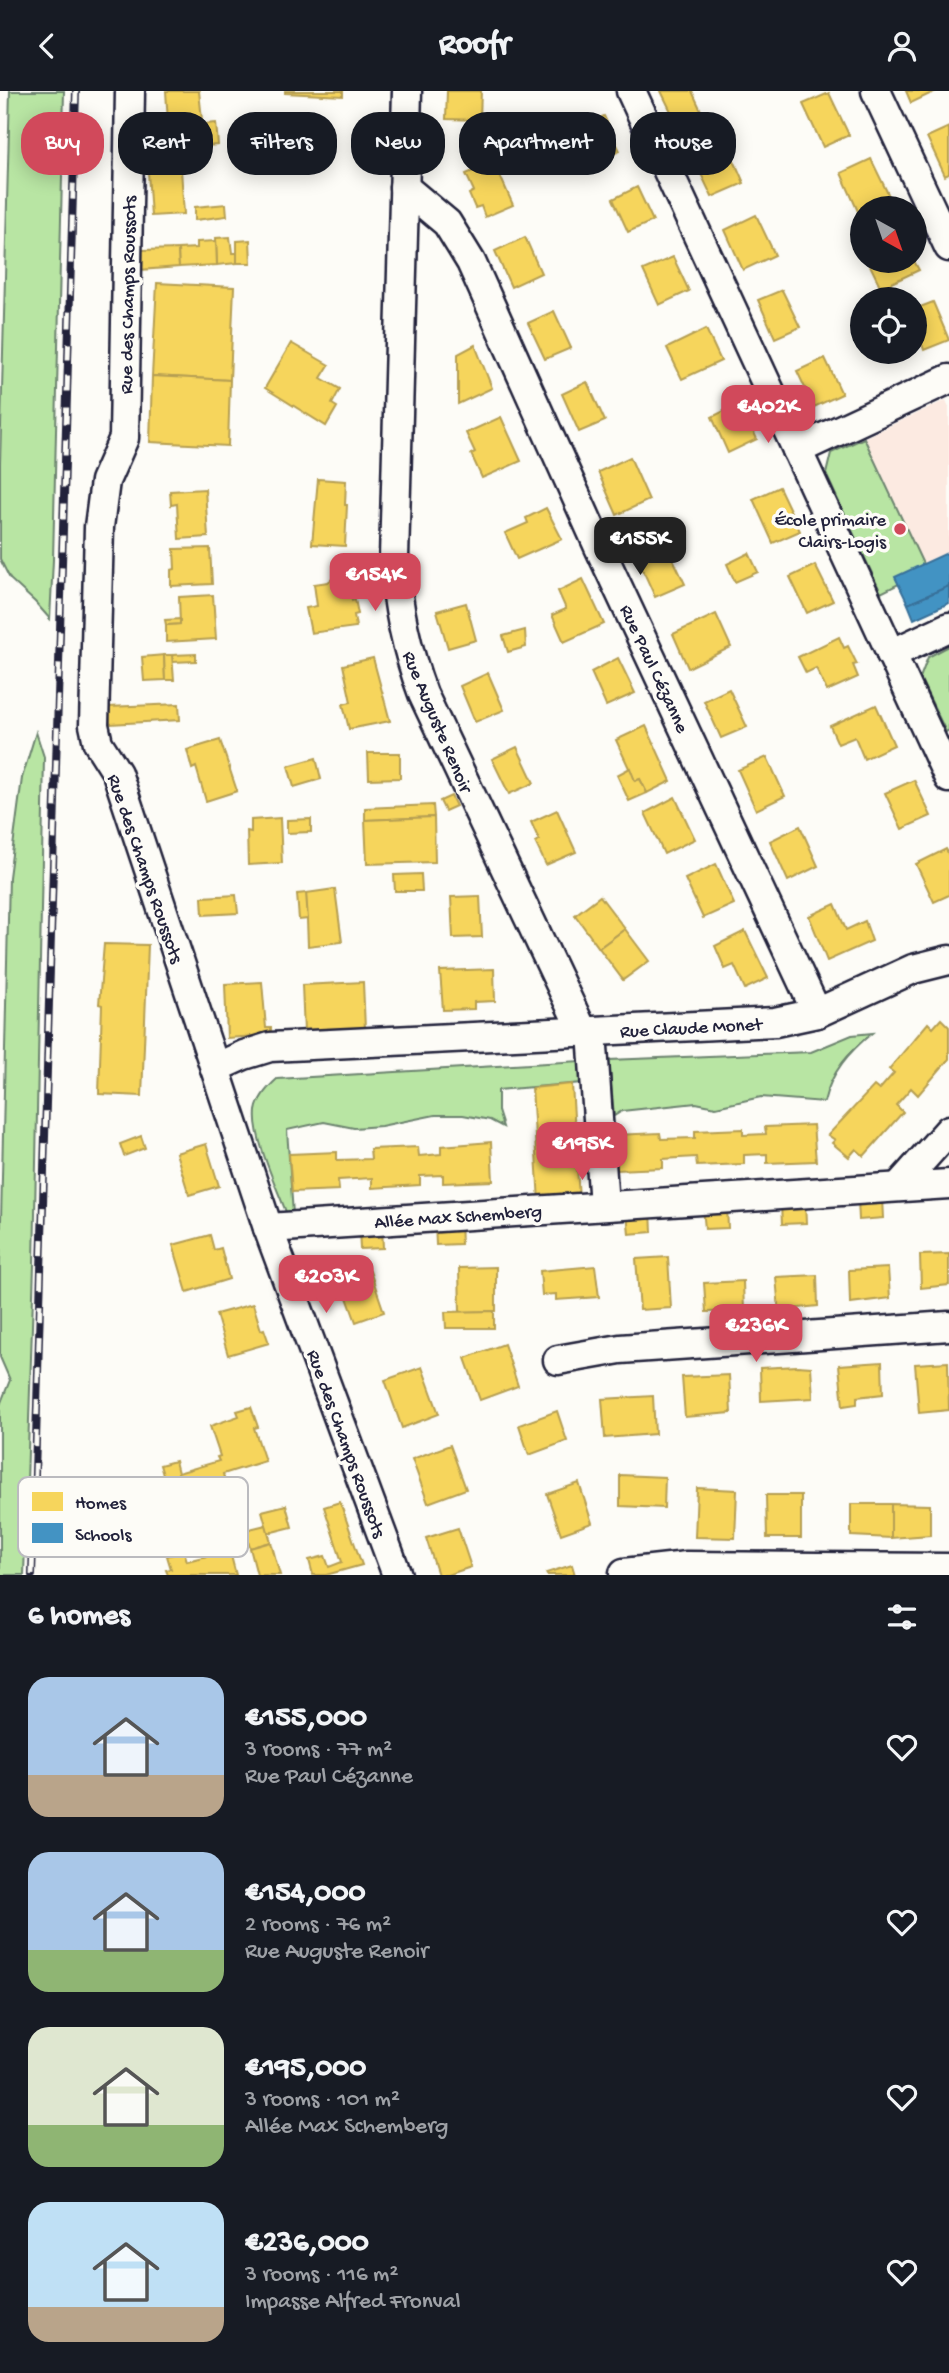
<!DOCTYPE html>
<meta charset="utf-8">
<style>
body{margin:0;font-family:"Gochi Hand",sans-serif;background:#20242c;color:#f1f3f6;height:100vh;display:flex;flex-direction:column;font-size:26px;white-space:nowrap}
*{box-sizing:border-box;margin:0}
p{font-size:23px;color:#9ea1a6}
.icon{flex:none;width:38px;height:38px;fill:none;stroke:currentColor;stroke-width:2;stroke-linecap:round;stroke-linejoin:round}
.map{position:relative;height:1484px;overflow:hidden}
.details{display:flex;flex-direction:column;background:#171b24;flex:1}
.details>*{flex:none}
.top-card{position:absolute;left:21px;top:21px;width:908px;height:63px;display:flex;gap:14px}
.needle{width:46px;rotate:140deg}
.tools{position:absolute;left:850px;top:105px;display:grid;gap:14px}
.tools a{display:grid;place-items:center;width:77px;height:77px;border-radius:50%;background:#171b24;box-shadow:0 4px 18px #0003;font-size:35px}
.price{position:absolute;translate:-50% -60px;padding:0 16px;border-radius:14px;background:#d1495b;color:#fff;font-size:23px;line-height:46px;filter:drop-shadow(0 2px 4px #0008)}
.price::after{content:'';position:absolute;left:50%;top:42px;width:21px;height:16px;margin-left:-10px;background:inherit;clip-path:polygon(0 0,100% 0,50% 100%)}
.price.selected{background:#222;color:#fff}
ul{padding:0;list-style:none}
li{display:flex;align-items:center;gap:21px;height:175px;padding:0 28px}
li span{display:grid;place-items:center;flex:none;width:196px;height:140px;border-radius:21px;color:#555}
li>.icon{margin-inline-start:auto}
span .icon{width:84px;height:84px;fill:#fffc;stroke-width:1}
li b{font-size:30px}
h2{display:flex;justify-content:space-between;align-items:center;height:84px;padding:0 28px;font-size:30px}
.tag{padding:0 24px;border-radius:28px;background:#171b24;box-shadow:0 4px 18px #0003;font-size:24px;line-height:63px}
.tag.selected{background:#d1495b;color:#fff}
header{display:flex;justify-content:space-between;align-items:center;height:91px;padding:0 28px;background:#171b24;font-size:32px;font-weight:700}
.map>svg:first-child{display:block}
.built{fill:#fceae1}
.green{fill:#b8e5a3;stroke:#6d846f;stroke-width:2}
.homes{fill:#f6d55c;stroke:#b69f52;stroke-width:2}
.schools{fill:#4393c3;stroke:#39719a;stroke-width:2}
.lines{fill:none;stroke-linecap:round;stroke-linejoin:round}
.street-casing{stroke:#22223b;stroke-width:33}
.street{stroke:#fdfcf7;stroke-width:28}
.rail-casing{stroke:#22223b;stroke-width:8}
.rail{stroke:#fdfcf7;stroke-width:5;stroke-dasharray:16;stroke-linecap:butt}
.poi-dot{fill:#d1495b;stroke:#fdfcf7;stroke-width:2.5}
.labels{text-anchor:middle;stroke-width:7;stroke-linejoin:round;paint-order:stroke}
.street-label{font-size:19px;fill:#22223b;stroke:#fdfcf7}
.poi-label{font-size:19px;fill:#22223b;stroke:#fdfcf7;text-anchor:end}
.key{fill:#fdfcf7;stroke:#bbbbbf;stroke-width:2}
.key-label{font-size:19px;fill:#22223b}
</style>
<header><svg class="icon" aria-label="back" viewBox="0 0 24 24"><path d="M15 5l-7 7 7 7"/></svg>Roofr<svg class="icon" aria-label="person" viewBox="0 0 24 24"><circle cx="12" cy="8" r="4"/><path d="M4 21q1-7 8-7t8 7"/></svg></header>
<div class="map">
<svg width="949" height="1484" viewBox="0 0 949 1484">
<rect width="100%" height="100%" fill="#fdfcf7"/>
<filter id="ink" filterUnits="userSpaceOnUse"><feTurbulence type="fractalNoise" baseFrequency=".0143" numOctaves="2"/><feDisplacementMap in="SourceGraphic" scale="14" xChannelSelector="R" yChannelSelector="G"/><feConvolveMatrix kernelMatrix="1 2 1 2 8 2 1 2 1" color-interpolation-filters="sRGB"/></filter>
<g filter="url(#ink)">
<path class="built" d="M946 309 949 316V512L914 528 899 494 881 502 826 383 831 362Z"/>
<g class="green">
<path d="M10 0H64L53 469 50 528 35 511 10 488 0 468V373Z"/>
<path d="M864 347 923 473 899 493 881 502 826 383 831 362Z"/>
<path d="M949 555V639L946 641 920 587 928 566Z"/>
<path d="M36 641 44 666 34 1173 24 1484H0V1314L10 1289 0 1266V1172L9 786 22 687Z"/>
<path d="M872 942C849 961 831 981 824 1011L761 1006 716 1016 696 1012 622 1020 614 1025 609 969 811 961 852 944Z"/>
<path d="M581 970 582 992 498 999V1020L503 1036 490 1029 463 1024H435L381 1035 354 1037 324 1031 287 1039 293 1123 286 1121C276 1095 253 1046 256 1020 258 1007 267 997 277 988Z"/>
</g>
<g class="homes">
<path d="M166 0H199L202 29 168 31Z"/>
<path d="M285 0H343V5L285 2Z"/>
<path d="M447 0H481L480 29 446 28Z"/>
<path d="M661 0H692L703 24 678 35Z"/>
<path d="M906 0H936L911 12Z"/>
<path d="M829 2 849 44 823 56 803 13Z"/>
<path d="M604 25 620 60 588 74 571 39Z"/>
<path d="M216 32 218 54 179 57 178 35Z"/>
<path d="M949 36V83L945 85 927 46Z"/>
<path d="M726 51 744 92 712 106 693 66Z"/>
<path d="M871 68 892 111 878 117H863V124L860 125 841 82Z"/>
<path d="M494 71 513 114 485 126 481 115 475 117 469 103 474 100 466 83Z"/>
<path d="M181 78 184 123 151 125 148 81Z"/>
<path d="M637 96 653 130 628 141 613 108Z"/>
<path d="M226 113 227 125 195 129V116Z"/>
<path d="M756 124 775 164 743 179 725 139Z"/>
<path d="M230 146 232 162H237V172L217 174 216 147Z"/>
<path d="M525 146 541 182 511 196 495 160Z"/>
<path d="M141 149 142 159 178 158 179 176 125 180Z"/>
<path d="M250 149 251 172H237V150Z"/>
<path d="M216 150 217 174 179 176 178 158 197 157V151Z"/>
<path d="M673 166 689 200 659 214 643 179Z"/>
<path d="M868 170H914L919 179 881 197Z"/>
<path d="M157 192 234 196 230 289 152 285Z"/>
<path d="M782 199 800 236 775 247 758 209Z"/>
<path d="M933 211 949 249 924 259 921 250 915 253V218Z"/>
<path d="M554 220 571 257 545 268 528 232Z"/>
<path d="M706 238 721 270 682 288 667 257Z"/>
<path d="M291 252 329 274 321 287 340 298 332 313 337 316 326 335 265 297Z"/>
<path d="M475 254 492 297 458 313V263Z"/>
<path d="M825 267 842 303 814 316 797 280Z"/>
<path d="M152 285 230 289 228 355 150 351Z"/>
<path d="M587 291 605 330 579 341 562 303Z"/>
<path d="M740 312 757 348 728 362 712 326Z"/>
<path d="M501 326 521 370 482 387 471 363 475 361 466 342Z"/>
<path d="M630 366 649 409 617 424 598 381Z"/>
<path d="M318 388 346 390 345 414H347L345 455 312 453Z"/>
<path d="M779 396 800 440 773 452 753 408Z"/>
<path d="M205 398 208 446 179 448 177 413 171 414 170 400Z"/>
<path d="M546 417 562 448 517 468 505 442 528 432 526 427Z"/>
<path d="M666 453 685 493 655 506 637 466Z"/>
<path d="M210 457 212 493 171 495V479L175 478 174 458Z"/>
<path d="M749 462 758 481 735 491 727 473Z"/>
<path d="M815 474 833 510 807 522 790 486Z"/>
<path d="M336 485 344 487V493H349L352 509 355 508 358 523 354 524 356 536 311 542 306 517 317 515 314 493 328 491Z"/>
<path d="M583 488 604 533 564 551 552 524 566 518 558 500Z"/>
<path d="M213 504 216 548 166 551V534L180 533 179 506Z"/>
<path d="M466 512 476 549 448 557 437 520Z"/>
<path d="M716 523 731 556 688 577 673 543Z"/>
<path d="M180 528V533L166 534 165 529Z"/>
<path d="M525 539 526 556 508 561 503 545Z"/>
<path d="M839 546 844 557 848 555 857 573 853 574 858 586 827 600 816 577 806 582 798 566Z"/>
<path d="M196 563V570L173 571 172 564Z"/>
<path d="M164 564 165 589 144 590 142 566Z"/>
<path d="M164 564H172L174 589H165Z"/>
<path d="M373 567 390 630 349 638 343 613 351 611 343 574Z"/>
<path d="M618 567 635 602 606 615 591 581Z"/>
<path d="M488 582 504 619 475 631 460 595Z"/>
<path d="M729 598 747 636 721 647 704 610Z"/>
<path d="M179 613 180 629 110 633 108 616Z"/>
<path d="M876 614 894 654 864 668 855 646 838 653 830 635Z"/>
<path d="M646 635 671 690 647 702 640 688 635 690 616 649Z"/>
<path d="M220 649 237 700 206 710 196 676 192 678 187 659Z"/>
<path d="M517 656 534 692 509 703 492 668Z"/>
<path d="M368 662H400V687L369 688Z"/>
<path d="M767 666 785 705 756 719 738 679Z"/>
<path d="M316 667 321 688 294 696 288 675Z"/>
<path d="M630 677 635 690 640 688 647 702 629 710 617 684Z"/>
<path d="M914 689 931 725 902 738 885 702Z"/>
<path d="M451 705 456 715 445 720 440 710Z"/>
<path d="M675 706 695 748 664 763 645 722Z"/>
<path d="M433 714 434 726 365 729V717Z"/>
<path d="M557 719 576 761 546 774 535 751 539 749 531 731Z"/>
<path d="M434 726 435 771 367 773 365 729Z"/>
<path d="M280 727 282 772 248 774 247 740 251 741V729Z"/>
<path d="M311 728V741L287 742V729Z"/>
<path d="M800 735 818 775 788 790 770 750Z"/>
<path d="M946 758 949 764V804L934 811 916 773Z"/>
<path d="M716 773 734 813 703 827 685 788Z"/>
<path d="M421 783 422 800H395L394 784Z"/>
<path d="M335 798 342 851 308 855 306 802Z"/>
<path d="M306 802 308 828 299 829 297 803Z"/>
<path d="M236 804 238 822 203 824 202 806Z"/>
<path d="M480 805 482 846 453 847 451 806Z"/>
<path d="M600 805 625 838 599 857 575 824Z"/>
<path d="M835 813 846 839 865 830 872 850 827 870 809 825Z"/>
<path d="M625 838 649 870 623 889 599 857Z"/>
<path d="M745 840 768 887 745 898 734 874 725 878 715 855Z"/>
<path d="M104 853 148 854 142 1005 99 1003 102 914 99 913Z"/>
<path d="M494 878 495 910 474 911V918L443 919 440 880Z"/>
<path d="M262 891 266 937H271V944L227 947 225 893Z"/>
<path d="M363 891 365 938 304 941 302 894Z"/>
<path d="M941 928 949 936V968L918 1004 911 997 896 1014 903 1021 864 1065 856 1058 849 1066 832 1052 835 1049 828 1044 874 995 879 999 894 982 889 978 928 932 933 937Z"/>
<path d="M572 993 579 1108 539 1111 532 997Z"/>
<path d="M813 1034 816 1070 767 1072V1063L744 1064V1073L697 1075 696 1066 663 1068V1077L616 1079 614 1044 660 1042 661 1048 695 1047V1040L743 1038V1044L766 1043 765 1036Z"/>
<path d="M141 1045 145 1057 124 1065 120 1053Z"/>
<path d="M491 1051 493 1090 443 1092V1084L420 1085V1094L372 1097V1087L338 1089 339 1099 292 1101 289 1063 337 1061V1069L371 1068 370 1058 418 1056 419 1065 441 1063V1055Z"/>
<path d="M206 1053 219 1095 189 1104 176 1062Z"/>
<path d="M882 1107 883 1127 859 1129 858 1108Z"/>
<path d="M805 1112 806 1132 782 1133 781 1113Z"/>
<path d="M727 1116 728 1137 705 1138 703 1117Z"/>
<path d="M651 1120 652 1141 629 1143 627 1122Z"/>
<path d="M460 1132 461 1153 436 1154 435 1133Z"/>
<path d="M382 1136 383 1157 360 1158 359 1137Z"/>
<path d="M210 1144 214 1159 221 1157 229 1188 187 1201 173 1154Z"/>
<path d="M949 1163V1194L921 1197 920 1164Z"/>
<path d="M668 1166 671 1217 640 1219 636 1168Z"/>
<path d="M595 1175 599 1206 556 1209V1203L542 1204 540 1180Z"/>
<path d="M496 1176V1220L460 1221 459 1177Z"/>
<path d="M888 1177 890 1207 850 1212 849 1179Z"/>
<path d="M370 1180 384 1221 356 1231 341 1190Z"/>
<path d="M817 1184 818 1215 779 1219 776 1186Z"/>
<path d="M743 1190 744 1220 706 1221 704 1192Z"/>
<path d="M253 1213 261 1239 264 1238 269 1252 228 1264 216 1223Z"/>
<path d="M494 1220V1237H446L445 1221Z"/>
<path d="M504 1253 518 1295 480 1309 465 1267Z"/>
<path d="M882 1271 883 1303 857 1306V1313L843 1315 839 1274Z"/>
<path d="M948 1271 949 1319 919 1322 915 1273Z"/>
<path d="M798 1275 811 1276 813 1307 761 1310 760 1277Z"/>
<path d="M422 1276 439 1323 402 1337 385 1289Z"/>
<path d="M729 1284 731 1322 685 1326 682 1286Z"/>
<path d="M653 1305 655 1343 605 1347 602 1308Z"/>
<path d="M251 1316 258 1336 254 1337 265 1370 223 1383 225 1391 184 1403 180 1393 167 1397 160 1374 175 1370 178 1382 219 1370 217 1366 220 1365 210 1335 239 1325 237 1320Z"/>
<path d="M557 1320 567 1350 529 1364 519 1334Z"/>
<path d="M450 1354 466 1398 428 1412 412 1368Z"/>
<path d="M620 1384 665 1386 664 1417 620 1415Z"/>
<path d="M579 1392 592 1432 561 1443 547 1403Z"/>
<path d="M697 1397 737 1399 735 1447 695 1446Z"/>
<path d="M766 1404H801V1447H767Z"/>
<path d="M340 1411 362 1474 326 1484H313L309 1469 325 1465 329 1476 342 1471 324 1416Z"/>
<path d="M851 1413H891V1447L851 1445Z"/>
<path d="M891 1413 930 1414V1444L891 1447Z"/>
<path d="M286 1414 292 1436 268 1442 262 1420Z"/>
<path d="M266 1434 271 1451 250 1457 245 1439Z"/>
<path d="M458 1437 471 1476 447 1484H438L426 1447Z"/>
<path d="M271 1451 280 1484H257L250 1457Z"/>
<path d="M228 1453 236 1484H168L166 1479 171 1478 167 1465 184 1460 187 1470 207 1465 205 1459Z"/>
<path d="M572 1474 575 1484H547L546 1482Z"/>
</g>
<g class="schools">
<path d="M949 461V495L908 513 895 486Z"/>
<path d="M949 495V512L914 528 908 513Z"/>
</g>
<g class="lines">
<g class="street-casing">
<g id="street">
<path d="M130 0 124 347 105 390 99 436 94 634 98 652 117 682 268 1137 397 1484"/>
<path d="M407 0 394 467C397 515 406 558 423 603L583 941"/>
<path d="M631 0 949 687"/>
<path d="M876 0 949 156"/>
<path d="M404 96 447 132 471 171 599 456 817 922"/>
<path d="M797 359 949 288"/>
<path d="M891 563 949 536"/>
<path d="M592 941 604 1115"/>
<path d="M215 977 244 964 270 956 775 931 817 922 913 878 949 869"/>
<path d="M899 1095 949 1039"/>
<path d="M268 1137 949 1093"/>
<path d="M558 1269 620 1258 949 1235"/>
<path d="M624 1482 687 1475 949 1477"/>
</g>
</g>
<use href="#street" class="street"/>
<g class="rail-casing">
<path id="rail" d="M32 1484 76 0"/>
</g>
<use href="#rail" class="rail"/>
</g>
</g>
<circle class="poi-dot" cx="900" cy="438" r="7"/>
<g class="labels">
<g class="street-label">
<text transform="translate(126 204) rotate(-89)" y="7">Rue des Champs Roussots</text>
<text transform="translate(656 577) rotate(65)" y="7">Rue Paul Cézanne</text>
<text transform="translate(439 630) rotate(67)" y="7">Rue Auguste Renoir</text>
<text transform="translate(147 777) rotate(71)" y="7">Rue des Champs Roussots</text>
<text transform="translate(691 935) rotate(-3)" y="7">Rue Claude Monet</text>
<text transform="translate(458 1124) rotate(-4)" y="7">Allée Max Schemberg</text>
<text transform="translate(348 1352) rotate(70)" y="7">Rue des Champs Roussots</text>
</g>
<g class="poi-label">
<text x="886" y="434">École primaire<tspan x="886" dy="22">Clairs-Logis</tspan></text>
</g>
</g>
<rect x="18" y="1386" width="230" height="80" rx="10" class="key"/>
<rect x="32" y="1401" width="31" height="19" fill="#f6d55c"/>
<rect x="32" y="1432" width="31" height="20" fill="#4393c3"/>
<g class="key-label">
<text x="75" y="1417">Homes</text>
<text x="75" y="1449">Schools</text>
</g>
</svg>
<div class="tools">
<a><svg class="needle" viewBox="-14 -14 28 28"><path d="M0-13l5 13h-10z" fill="#e53935"/><path d="M0 13l5-13h-10z" fill="#9ea1a6"/></svg></a>
<a><svg class="icon" aria-label="locate" viewBox="0 0 24 24"><circle cx="12" cy="12" r="6"/><path d="M12 2v4M12 18v4M2 12h4M18 12h4"/></svg></a>
</div>
<b class="price" style="left:768px;top:354px">€402K</b>
<b class="price selected" style="left:640px;top:486px">€155K</b>
<b class="price" style="left:375px;top:522px">€154K</b>
<b class="price" style="left:582px;top:1091px">€195K</b>
<b class="price" style="left:326px;top:1224px">€203K</b>
<b class="price" style="left:756px;top:1273px">€236K</b>
<div class="top-card">
<a class="tag selected">Buy</a>
<a class="tag">Rent</a>
<a class="tag">Filters</a>
<a class="tag">New</a>
<a class="tag">Apartment</a>
<a class="tag">House</a>
</div>
</div>
<section class="details">
<h2>6 homes<svg class="icon" aria-label="filters" viewBox="0 0 24 24"><path d="M4 7h16M4 17h16"/><circle cx="9" cy="7" r="2"/><circle cx="15" cy="17" r="2"/></svg></h2>
<ul>
<li><span style="background:linear-gradient(#a9c7e8 70%,#b9a48a 0)"><svg class="icon" aria-label="home" viewBox="0 0 24 24"><path d="M3 11l9-7 9 7M6 9v11h12V9"/></svg></span><div><b>€155,000</b><p>3 rooms · 77 m²</p><p>Rue Paul Cézanne</p></div><svg class="icon" aria-label="heart" viewBox="0 0 24 24"><path d="M12 20l-8-8c-3-5 5-10 8-4 3-6 11-1 8 4z"/></svg></li>
<li><span style="background:linear-gradient(#a9c7e8 70%,#8fb573 0)"><svg class="icon" aria-label="home" viewBox="0 0 24 24"><path d="M3 11l9-7 9 7M6 9v11h12V9"/></svg></span><div><b>€154,000</b><p>2 rooms · 76 m²</p><p>Rue Auguste Renoir</p></div><svg class="icon" aria-label="heart" viewBox="0 0 24 24"><path d="M12 20l-8-8c-3-5 5-10 8-4 3-6 11-1 8 4z"/></svg></li>
<li><span style="background:linear-gradient(#dfe7d0 70%,#8fb573 0)"><svg class="icon" aria-label="home" viewBox="0 0 24 24"><path d="M3 11l9-7 9 7M6 9v11h12V9"/></svg></span><div><b>€195,000</b><p>3 rooms · 101 m²</p><p>Allée Max Schemberg</p></div><svg class="icon" aria-label="heart" viewBox="0 0 24 24"><path d="M12 20l-8-8c-3-5 5-10 8-4 3-6 11-1 8 4z"/></svg></li>
<li><span style="background:linear-gradient(#bfe0f5 75%,#b9a48a 0)"><svg class="icon" aria-label="home" viewBox="0 0 24 24"><path d="M3 11l9-7 9 7M6 9v11h12V9"/></svg></span><div><b>€236,000</b><p>3 rooms · 116 m²</p><p>Impasse Alfred Fronval</p></div><svg class="icon" aria-label="heart" viewBox="0 0 24 24"><path d="M12 20l-8-8c-3-5 5-10 8-4 3-6 11-1 8 4z"/></svg></li>
</ul>
</section>
